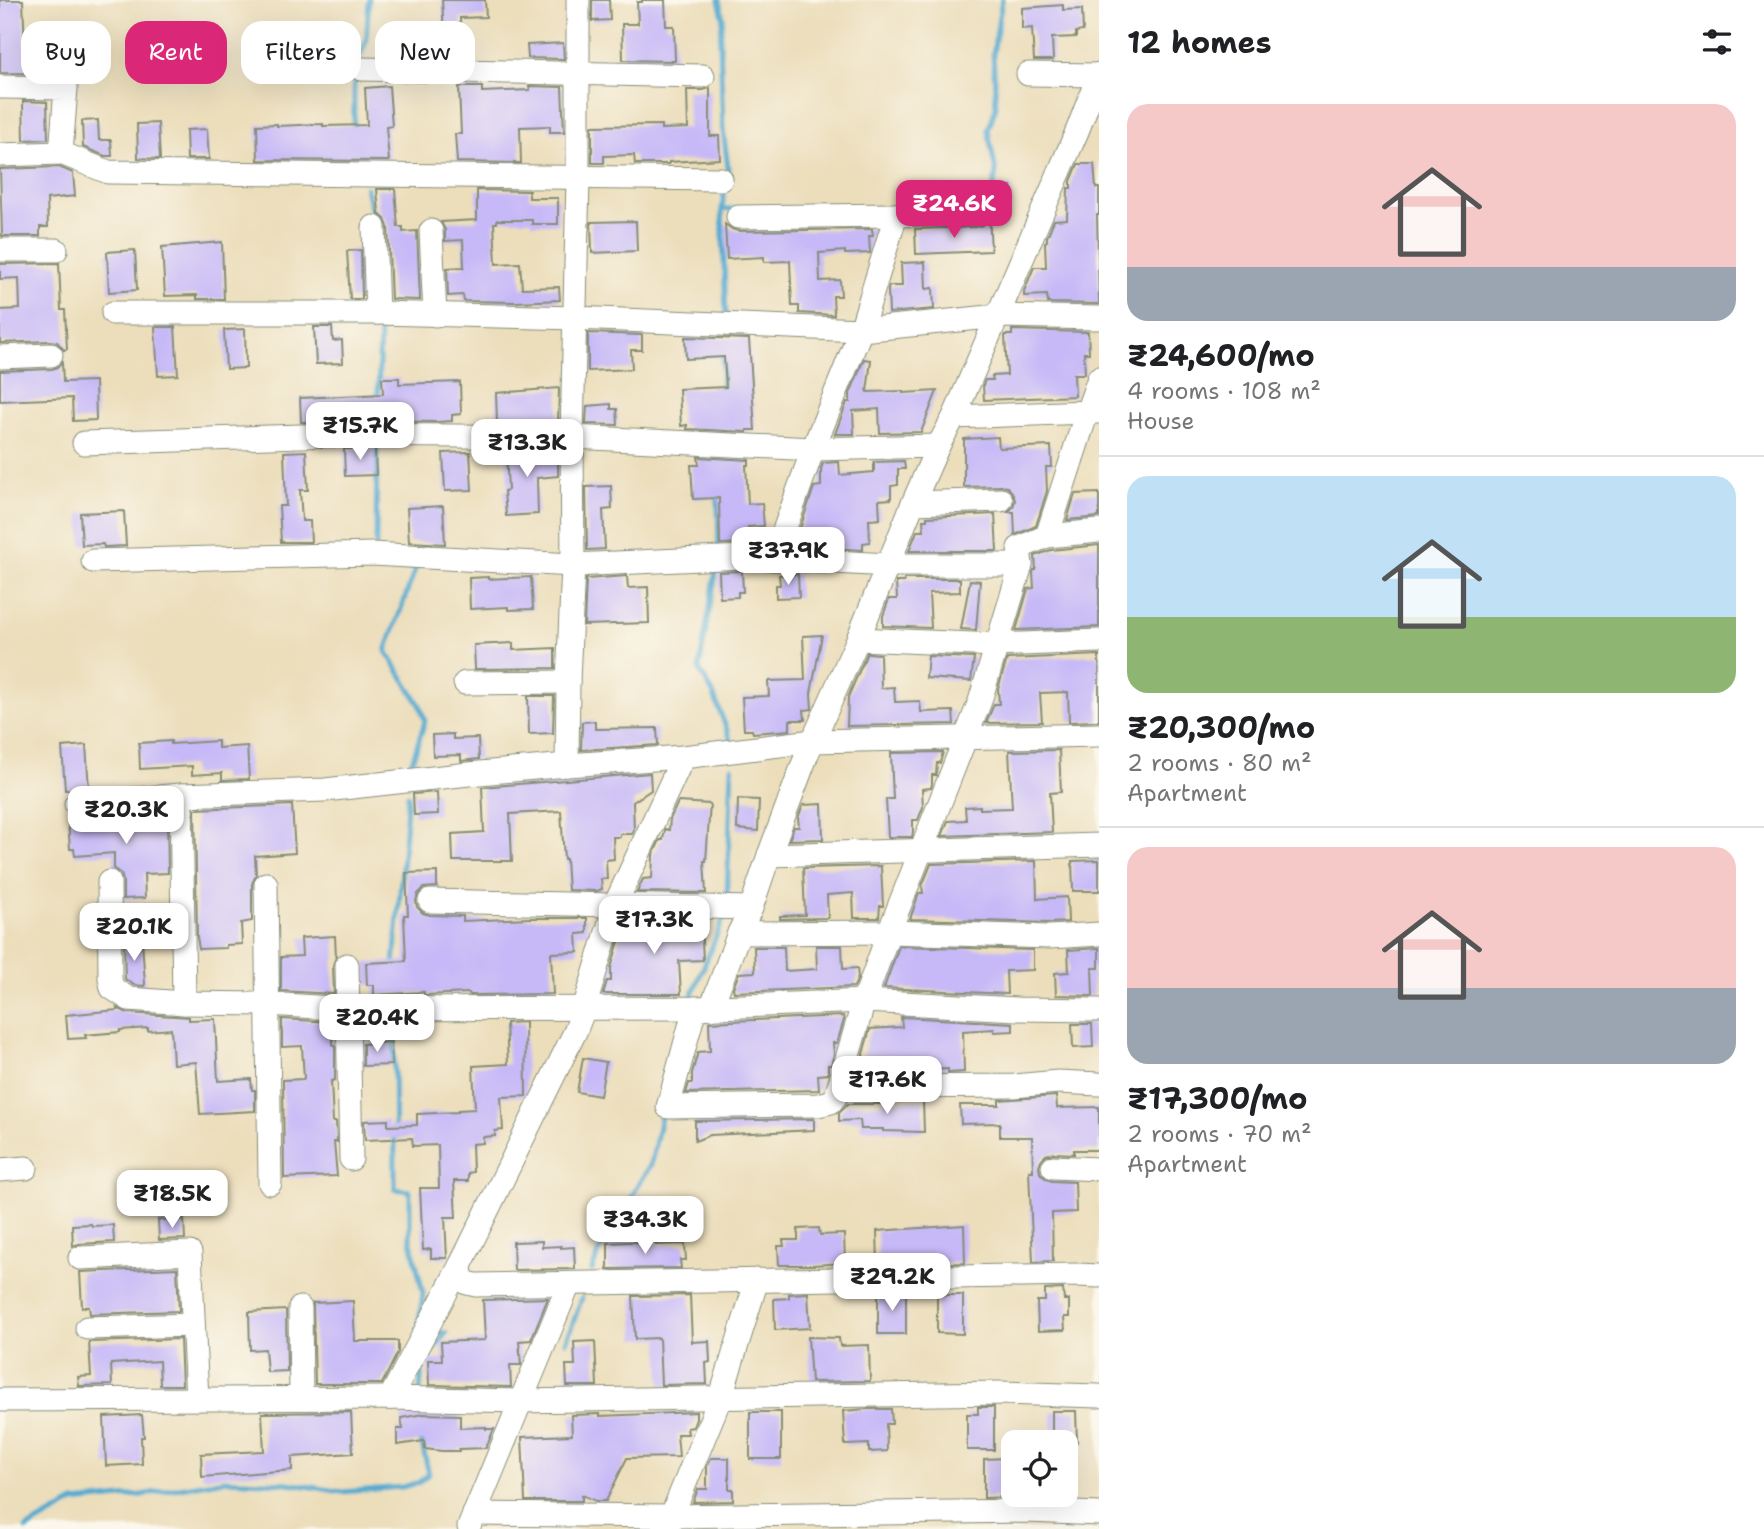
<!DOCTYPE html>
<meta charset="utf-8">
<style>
body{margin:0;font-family:"Shantell Sans",sans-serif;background:#f2f2f2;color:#202124;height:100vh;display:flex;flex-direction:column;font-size:26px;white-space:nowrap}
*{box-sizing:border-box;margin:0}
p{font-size:23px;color:#757577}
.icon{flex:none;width:38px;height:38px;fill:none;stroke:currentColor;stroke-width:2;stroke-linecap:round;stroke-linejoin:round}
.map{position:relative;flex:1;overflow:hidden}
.sheet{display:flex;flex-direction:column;background:#fff;width:665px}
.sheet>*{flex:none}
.hud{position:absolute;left:21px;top:21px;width:665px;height:63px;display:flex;gap:14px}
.buttons{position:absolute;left:1001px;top:1430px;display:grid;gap:14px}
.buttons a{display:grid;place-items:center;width:77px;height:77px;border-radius:14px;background:#fff;box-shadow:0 7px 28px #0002;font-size:35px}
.price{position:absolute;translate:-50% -60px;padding:0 16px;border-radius:14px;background:#fff;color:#222;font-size:23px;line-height:46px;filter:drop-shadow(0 2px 4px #0008)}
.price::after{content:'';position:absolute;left:50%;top:42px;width:21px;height:16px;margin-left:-10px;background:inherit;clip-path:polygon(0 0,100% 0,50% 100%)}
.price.on{background:#db2777;color:#fff}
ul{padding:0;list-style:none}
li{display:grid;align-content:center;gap:14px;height:371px;padding:0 28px}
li+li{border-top:2px solid #e0e0e0}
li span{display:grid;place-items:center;height:217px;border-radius:21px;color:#555}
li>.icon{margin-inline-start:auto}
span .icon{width:126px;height:126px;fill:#fffc;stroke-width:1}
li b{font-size:30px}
h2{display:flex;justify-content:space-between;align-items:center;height:84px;padding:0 28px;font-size:30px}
.tag{padding:0 24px;border-radius:21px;background:#fff;box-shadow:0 7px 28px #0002;font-size:24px;line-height:63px}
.tag.on{background:#db2777;color:#fff}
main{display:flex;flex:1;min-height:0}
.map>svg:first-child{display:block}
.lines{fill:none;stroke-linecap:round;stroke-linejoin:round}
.stream{stroke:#54aad0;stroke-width:5}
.building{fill:#c7b9f7}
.minor-casing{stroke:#868e78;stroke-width:25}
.minor{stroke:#fff;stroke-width:23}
</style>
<main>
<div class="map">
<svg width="1099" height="1529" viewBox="0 0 1099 1529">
<rect width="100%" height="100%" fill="#fbf7ec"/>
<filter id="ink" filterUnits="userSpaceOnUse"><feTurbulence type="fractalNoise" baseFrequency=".0143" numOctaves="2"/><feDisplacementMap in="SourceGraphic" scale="14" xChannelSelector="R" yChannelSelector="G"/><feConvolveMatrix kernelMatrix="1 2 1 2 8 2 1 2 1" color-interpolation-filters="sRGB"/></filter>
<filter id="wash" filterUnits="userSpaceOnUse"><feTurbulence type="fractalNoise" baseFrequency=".00686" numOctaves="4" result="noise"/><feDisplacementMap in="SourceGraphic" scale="28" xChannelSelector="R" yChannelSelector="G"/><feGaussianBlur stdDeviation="1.57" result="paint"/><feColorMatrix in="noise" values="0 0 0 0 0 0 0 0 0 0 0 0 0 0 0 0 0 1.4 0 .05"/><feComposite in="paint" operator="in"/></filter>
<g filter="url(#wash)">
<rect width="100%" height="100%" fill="#ecdebb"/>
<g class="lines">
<g class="stream">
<path d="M719 0 723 18 720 40 723 129 728 167 727 175"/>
<path d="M354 131V71L366 42 369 0"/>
<path d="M366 188 375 223"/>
<path d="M722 209 725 185"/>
<path d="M979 209H990L996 172 988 130 996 107 993 53 1002 0"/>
<path d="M726 316 722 209H735"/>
<path d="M722 392 723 353"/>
<path d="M378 401 380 327"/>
<path d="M718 491 719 551"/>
<path d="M376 546 377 449"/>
<path d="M376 567H416L386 651 420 705 425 721 410 768"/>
<path d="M716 572 699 669 713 693 731 741"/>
<path d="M727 896 732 767"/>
<path d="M394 966 408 795"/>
<path d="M692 995 723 920"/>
<path d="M394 1023 395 1189 410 1191V1237L423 1293 419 1323"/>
<path d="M592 1270 599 1252 651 1164 662 1112"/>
<path d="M566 1342 582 1298"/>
<path d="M420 1390 422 1365 446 1333 440 1332"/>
<path d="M26 1529 74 1502 141 1495 224 1480 288 1483 342 1492 402 1487 418 1483 429 1474 420 1436"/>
</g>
</g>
<g id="blocks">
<g class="building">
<path d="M0 0H23L25 48H28V54L51 53V55L62 54 63 64 75 63V78L66 74 0 73Z"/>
<path d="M442 0H485L486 17 460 18 462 47H455V54H434L433 35 444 34Z"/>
<path d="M592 0H609L610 20 592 21Z"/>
<path d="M642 0H665L666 26H674L675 61 623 60 622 24H638L637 2H642Z"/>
<path d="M1063 5V10L1082 9 1083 31 1076 32V37L1052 38 1053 60H1034L1032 28 1022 29V8Z"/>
<path d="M563 43 564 59 528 58 527 45Z"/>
<path d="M389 86 392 126 386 127 389 161 258 160 257 125 277 124V126L323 124V126L367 125 365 88Z"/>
<path d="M529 86 562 87 564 132H550V126L520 127 521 163 457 162 455 134H461L459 87H482V92L530 90Z"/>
<path d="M710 88V136H719L720 159 669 162V164H635L634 155 604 156V163H592V126L661 125V129L688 128 687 90H703Z"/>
<path d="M23 101 47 102 48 139 24 140Z"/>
<path d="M98 120 99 140H111L112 156H105L83 147 82 121Z"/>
<path d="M158 123 160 159 138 158 137 124Z"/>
<path d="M207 129 209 159H187L186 130Z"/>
<path d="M1078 164H1094L1096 188H1099V215H1097L1099 304 1048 303 1047 295 1024 296V291L1034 267H1046L1045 242 1047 241V237L1054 220 1067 219 1068 188H1071V181Z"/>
<path d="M59 167 73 173 75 196 47 199 48 227H40V236H2L0 169Z"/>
<path d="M1011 186 1012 206H997L996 187Z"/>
<path d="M377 189H395L398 227H403V232L417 231 420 300 391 299 388 227 385 219 379 214Z"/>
<path d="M477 190 529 191V198H558V224H532V220H497V223H494L496 264 520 263 522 288 559 287 560 300 516 302 464 301 463 295 448 296 447 268 464 267 463 240 445 241V230L441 222 477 220Z"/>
<path d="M989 214 991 251 916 254 915 229 976 227 983 225 987 220Z"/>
<path d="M636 221 637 251 592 253 591 222Z"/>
<path d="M725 224 732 229 738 231 872 229 873 236H869L870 253 845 254V251L819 253 820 281 840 280 841 296H833L834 315 799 313V306H792L790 261 764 262V257L727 259Z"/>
<path d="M222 242 224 299H197V295L165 296 162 247Z"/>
<path d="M135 250 137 290 109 292 107 252Z"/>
<path d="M361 250 362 299H350L347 251Z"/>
<path d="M925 262 926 289 933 288 934 309 889 313 888 290 889 286H902L901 263Z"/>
<path d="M59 263 61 310H65L67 349 64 350 57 342 50 341 0 343V310L20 309 19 278 0 279V264Z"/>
<path d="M155 327H175L178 375 158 376Z"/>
<path d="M314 327H332L333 341 342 340 343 363 316 364Z"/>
<path d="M245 329 246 368 226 369 224 330Z"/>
<path d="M1012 330 1088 332 1089 353H1084L1085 374H1074L1075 396 984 400 983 385 985 380H993L992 376 1007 375 1005 335H1012Z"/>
<path d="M588 333 642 335V350H631L632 369 588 371Z"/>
<path d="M685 337 749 339 755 430H747V432L687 429V425L681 426 679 389 726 387 724 357 686 359Z"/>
<path d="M864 359 871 360 867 392 903 391V393L937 391 921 432 880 433 879 409 853 411 854 434H835L847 402H850V394Z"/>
<path d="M62 363 63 382 95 381 96 420 73 421 72 398 0 401V371L52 369 58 367Z"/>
<path d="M382 378H399V384L460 382 461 414 452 415V421L436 422 384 421V415L349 417V421L301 422 300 398 383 394Z"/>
<path d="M559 388 558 423 497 422 496 393Z"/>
<path d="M611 404V409H617L618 425 586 424 587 406Z"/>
<path d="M998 437 999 448 1051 446 1052 467H1046L1047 491 1036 526 1015 535 1014 512H1008L1013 507 1015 500 1012 492 1007 487 1001 486 964 487V439Z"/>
<path d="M344 449H375L376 475 345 476Z"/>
<path d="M506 450 558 451V476L537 478 538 514 506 516 504 491 508 490Z"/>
<path d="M306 451 308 490H300L302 521H310L311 542H281L279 506H286L284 452Z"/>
<path d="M470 452 472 490 445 491 443 453Z"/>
<path d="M698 457 749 460V465H746L748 504 762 503 764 526 748 527 749 543 720 544 719 498 693 499 691 465H699Z"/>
<path d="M904 461 905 469H898V485L891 486V499L879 500 880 519 869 520 870 542 863 543V550L794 546 814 487 821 486V469L823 463 839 462 840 475 874 472V462Z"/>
<path d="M611 486 612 509 603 510 605 549 587 550 586 487Z"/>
<path d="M1099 493V517L1067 520 1075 494Z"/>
<path d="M443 506 445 544 409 542 407 508Z"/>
<path d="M124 511 126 546 104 547 103 544 82 545 80 513Z"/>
<path d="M995 514 997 551H909L917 531H924L923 520H927V517Z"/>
<path d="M1099 545V627L1016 630 1028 589 1034 588 1033 573 1034 570H1036L1035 556 1051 550Z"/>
<path d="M742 571 743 592H738V597L720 598 719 572Z"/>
<path d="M798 574 799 597 776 598V585H780L779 575Z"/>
<path d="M627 576 628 588 648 587 649 623 584 625 586 579Z"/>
<path d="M488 577V579L531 577 533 609 508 610V607L470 609 469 578Z"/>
<path d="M904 579H960V592L929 593 931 628 883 626V616L889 599H897L896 582H904Z"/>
<path d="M970 580 980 581 976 630 961 629Z"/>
<path d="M822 635 811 693 812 709 804 710 805 720H790V730L753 733 752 730H744L742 697 769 696 768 681 805 680 803 636Z"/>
<path d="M513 643V650L555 648V668L475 669 474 645Z"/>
<path d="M867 653 880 654 881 688 894 687 895 702 920 701 921 712 953 711 954 724 847 726 848 697Z"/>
<path d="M1099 655V721L1069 722 1068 692 1040 693 1042 722 986 723 994 704H999L998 689 1007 659Z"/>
<path d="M928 656 974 658 971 681 926 678Z"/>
<path d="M528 696H554L553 733 529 734Z"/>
<path d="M595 721V729L657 728 658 745 581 750 582 722Z"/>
<path d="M453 734V739L478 738 479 759 461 761V755L433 756 432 735Z"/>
<path d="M171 741V744L218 741V748L247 746 249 779 222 780V773L192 775V766L140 769 139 743Z"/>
<path d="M86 745 89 789 65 790 62 747Z"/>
<path d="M1059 750 1061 792 1050 793 1052 832 942 836 948 821 966 820 965 807 980 806V809L1012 808 1009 751Z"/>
<path d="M943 752 940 763H937L936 775H932V784L931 788 922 789 923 807 918 820H913V832L912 837H888L886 799H893L891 753Z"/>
<path d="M650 773 651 790 633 802 634 830 632 834H620V837H613L614 859 606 860 607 879H601L602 889 597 891 568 890 566 859H564L561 811 510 814 512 861H453L452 834 484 832 482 787Z"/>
<path d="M437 792 438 814 414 815 413 794Z"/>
<path d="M738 799 759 800 758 831 737 829Z"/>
<path d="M678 802 710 804 706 861H704L706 893 637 892 643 879 652 878 653 855 660 840H663L665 829 669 830 670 819Z"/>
<path d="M822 804 823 839 789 840 794 827H799L798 818 803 805Z"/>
<path d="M292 805 295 853 255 856 256 875 252 884V921L241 923 242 944 226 945V948L199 949 197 937 195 809Z"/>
<path d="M167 810 168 873 144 874 145 898 123 899V881L121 874 114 869V853L75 856 74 849H70L68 821H75V818L88 817V819L145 816V812Z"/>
<path d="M1099 860V891H1073L1072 861Z"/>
<path d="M1036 861 1037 899 1067 897 1068 922 1050 923 910 919 919 893H923L922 886 931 864Z"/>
<path d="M881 866 883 906H880L879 918H854L853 893 827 895 828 918 780 919V916L805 915 803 868Z"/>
<path d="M437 872V887L424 888 418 894 416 901 417 907 423 913 430 915 463 916V921L530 918H587V933L577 934 578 952 551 953 553 994 470 995 469 993 424 995V992L374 995V985H367L366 963 406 961 404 915H408L406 873Z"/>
<path d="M169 914V938L147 940 146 915Z"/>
<path d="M633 919 701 921 703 960 679 961 681 994H603L607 981H611V968L623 927 633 926Z"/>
<path d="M335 936 336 957 333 965 334 994 281 991V957L302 956 301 938Z"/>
<path d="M142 941 145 984 144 986 134 985 125 979 124 942Z"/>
<path d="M816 946H842L843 969 857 968 858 978 854 987 734 992 733 988 739 973 755 972 754 947H784L785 971 817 969Z"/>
<path d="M899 946 1033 950V970L1006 971 1007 994 884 988Z"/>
<path d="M1099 948V968H1092L1093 996 1056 995 1055 973 1069 972 1068 950Z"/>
<path d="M117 1008 128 1013 189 1017V1020L215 1019 218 1081 251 1079 252 1090H255V1111L200 1114 196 1062 173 1064 171 1029 148 1031V1028L120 1030V1032L85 1035 86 1038 68 1039 66 1015 118 1010Z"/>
<path d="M843 1016 844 1020 837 1043H833L834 1054 831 1065H828V1074L818 1075 819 1090 686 1093 689 1083H692V1073L698 1052 710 1051 709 1022Z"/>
<path d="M901 1017 1013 1023V1031L994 1032V1029L963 1031 964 1072 948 1073V1069L923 1070V1073H892L864 1069 863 1054 870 1029 902 1027Z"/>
<path d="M282 1019 332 1022 333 1045H335V1080L331 1081 333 1122H336L337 1142H334L337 1176 284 1178 283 1080 304 1079 302 1046 282 1047Z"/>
<path d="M525 1022 526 1096 501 1097 503 1130 495 1131V1136L483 1137V1143L472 1144 473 1172 468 1173V1181H454L456 1217H445L447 1258H431V1249L423 1250 420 1188H439L438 1145 413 1146 412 1138 365 1140 364 1121 388 1120V1126L417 1125V1114L458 1112V1110L475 1109 473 1066 508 1064 506 1023Z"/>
<path d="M1072 1024H1092L1093 1047 1073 1048Z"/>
<path d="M391 1042 392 1065 363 1066V1044Z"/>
<path d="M583 1058 606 1062 600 1096 577 1092Z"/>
<path d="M1056 1096 1057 1108 1099 1107V1150H1074V1154L1053 1153 1046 1155 1041 1160 1039 1166 1040 1173 1046 1179 1052 1181 1075 1182 1076 1212 1052 1213 1053 1261 1033 1262 1029 1171H1033L1032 1137H1000V1123L961 1124 960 1105H999V1100Z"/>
<path d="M882 1100 923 1101 924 1132 883 1131V1129H861L860 1120 839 1121V1113L848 1104H883Z"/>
<path d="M814 1119V1130L710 1135 695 1141V1121Z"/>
<path d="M184 1219 185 1239 159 1240 158 1220Z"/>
<path d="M91 1224 92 1226 113 1225 114 1242 79 1244 73 1246 72 1225Z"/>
<path d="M964 1225 965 1263 878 1264 877 1231Z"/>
<path d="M819 1228 820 1235 844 1234 845 1263 812 1265H779L778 1246H784L783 1240H798V1229Z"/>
<path d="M542 1241V1247L561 1246V1248L574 1247 575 1269 514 1270 513 1242Z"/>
<path d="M629 1242H655L656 1245 685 1244 686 1260H680L681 1268 607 1269 608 1266V1243Z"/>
<path d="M177 1268 179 1311 90 1314 89 1307H82L80 1272Z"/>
<path d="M1063 1289 1064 1300H1069V1317H1064L1065 1330 1038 1331 1037 1301H1045V1290Z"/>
<rect x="878" y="1292" width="28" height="42"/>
<path d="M808 1293 810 1328 775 1330 774 1299 789 1298V1294Z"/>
<path d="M690 1295 692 1342 709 1341 710 1362 706 1363 707 1384 661 1385 659 1338 635 1339 633 1296Z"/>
<path d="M937 1295H963V1334L937 1333Z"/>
<path d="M548 1298 531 1340 519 1341 521 1365H510L511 1387 429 1385 428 1360H442L441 1342 485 1340 483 1300Z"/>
<path d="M353 1301 355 1341H398V1352L382 1384H315L313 1303Z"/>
<path d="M286 1310 287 1371 267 1372 265 1349 250 1350 249 1312Z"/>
<path d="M808 1337 839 1338 840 1346 869 1345 870 1381 811 1382Z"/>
<path d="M180 1339 182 1385H160L159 1361 111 1364 112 1385 79 1386 78 1377 91 1376 89 1342Z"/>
<path d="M595 1341 597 1386H567L566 1365H575L574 1342Z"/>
<path d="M978 1407H994V1450H967V1414H978Z"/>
<path d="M867 1409H891L892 1424H886L887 1451 869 1452V1444L845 1445 843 1411Z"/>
<path d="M1052 1411H1076L1077 1442H1052Z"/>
<path d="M351 1412 353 1453 292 1457V1470L202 1477 201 1454 264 1451 262 1413Z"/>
<path d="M696 1412V1419L693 1427 687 1428 688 1434H677L679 1457 627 1458 606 1501H596L582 1495V1501H525L522 1437 572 1435 571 1415 600 1414V1416Z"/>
<rect x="750" y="1412" width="31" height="47"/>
<path d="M423 1414 460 1415V1428L486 1427V1429H494L486 1448 459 1449V1451H442L425 1449 424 1441 397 1445V1429H403L401 1418Z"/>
<path d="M142 1415 144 1437H141L142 1464 106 1466 104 1417Z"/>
<path d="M711 1458H729V1489H733V1501L693 1502 698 1489H707V1466Z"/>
<path d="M1006 1458 1007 1497 984 1498V1459Z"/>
</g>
</g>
</g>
<g filter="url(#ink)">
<use href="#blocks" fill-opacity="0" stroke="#868e78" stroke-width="2"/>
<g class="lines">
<g class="minor-casing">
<g id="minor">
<path d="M362 69 703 76"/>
<path d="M1028 74 1098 75"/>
<path d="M1099 74 1078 129 954 417 1087 412 1099 378"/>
<path d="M0 87 66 88 61 153"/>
<path d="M0 155 61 153 108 172 721 179"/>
<path d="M896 215 975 213"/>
<path d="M738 217 896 215 861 330 813 449 774 559"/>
<path d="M374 227 377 313"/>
<path d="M431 231 435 315"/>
<path d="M0 250H56"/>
<path d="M113 313H377L575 318 861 330 999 316 1099 318"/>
<path d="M0 357 51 355"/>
<path d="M84 443 332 435 572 437 813 449 938 446"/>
<path d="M913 503 1001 500"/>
<path d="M1047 536 1087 412H1099"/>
<path d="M93 561 372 554 573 565 743 557 888 565H1021"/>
<path d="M858 639 996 645 1099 641"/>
<path d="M465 683 568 682"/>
<path d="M683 757 615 905 584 1009 575 1032 460 1266 461 1276 467 1283 476 1285 1078 1275 1099 1276"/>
<path d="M567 765 683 757 813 741 1099 735"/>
<path d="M181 795 184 1003"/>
<path d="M76 804 181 795 325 790 469 774 567 765 568 682 573 565 572 437 578 177V0"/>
<path d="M769 855 1099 845"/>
<path d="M109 882 110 978 112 988 129 999 184 1003 268 1004 348 1009 695 1008 864 1001 1017 1009 1099 1010"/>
<path d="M266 884 270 1183"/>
<path d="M430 901 751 908"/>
<path d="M739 933 889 932 1050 937 1099 934"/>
<path d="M347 965 351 1159"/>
<path d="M695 1008 668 1107 818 1105 831 1102 836 1096 864 1001 889 932 980 701 1021 565 1019 548 1047 536 1099 531"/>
<path d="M711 1008 739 933 751 908 769 855 807 754 858 639 913 503 938 446 954 417"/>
<path d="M842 1080 891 1087 1014 1086 1058 1082 1099 1084"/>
<path d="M1053 1167 1099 1169"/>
<path d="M0 1170 26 1168"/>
<path d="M80 1258 190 1253 197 1399"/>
<path d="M300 1308 301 1398"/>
<path d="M87 1328 193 1325"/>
<path d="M390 1398 460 1266"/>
<path d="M0 1400 390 1398 520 1401 1001 1393 1099 1396"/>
<path d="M474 1514 671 1516 1029 1511 1099 1514"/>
<path d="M469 1527 569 1284"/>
<path d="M667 1527 721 1396 757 1280"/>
</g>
</g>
<use href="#minor" class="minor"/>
</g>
</g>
</svg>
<div class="buttons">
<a><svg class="icon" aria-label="locate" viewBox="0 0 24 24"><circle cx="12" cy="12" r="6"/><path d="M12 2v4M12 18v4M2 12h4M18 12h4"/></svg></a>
</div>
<b class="price on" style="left:954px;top:240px">₹24.6K</b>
<b class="price" style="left:360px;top:462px">₹15.7K</b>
<b class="price" style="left:527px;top:479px">₹13.3K</b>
<b class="price" style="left:788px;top:587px">₹37.9K</b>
<b class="price" style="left:126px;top:846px">₹20.3K</b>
<b class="price" style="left:654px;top:956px">₹17.3K</b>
<b class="price" style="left:134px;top:963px">₹20.1K</b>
<b class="price" style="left:377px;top:1054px">₹20.4K</b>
<b class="price" style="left:887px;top:1116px">₹17.6K</b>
<b class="price" style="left:172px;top:1230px">₹18.5K</b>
<b class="price" style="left:645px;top:1256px">₹34.3K</b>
<b class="price" style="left:892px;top:1313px">₹29.2K</b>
<div class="hud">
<a class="tag">Buy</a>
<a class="tag on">Rent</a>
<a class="tag">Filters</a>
<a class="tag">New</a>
</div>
</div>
<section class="sheet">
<h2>12 homes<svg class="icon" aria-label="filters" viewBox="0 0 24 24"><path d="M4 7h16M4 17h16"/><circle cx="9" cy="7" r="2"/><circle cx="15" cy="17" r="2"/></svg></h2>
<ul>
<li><span style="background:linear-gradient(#f6c9c9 75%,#9aa5b1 0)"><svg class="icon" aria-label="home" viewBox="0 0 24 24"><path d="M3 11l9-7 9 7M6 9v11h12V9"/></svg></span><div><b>₹24,600/mo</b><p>4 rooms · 108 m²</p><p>House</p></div></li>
<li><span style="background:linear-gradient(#bfe0f5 65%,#8fb573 0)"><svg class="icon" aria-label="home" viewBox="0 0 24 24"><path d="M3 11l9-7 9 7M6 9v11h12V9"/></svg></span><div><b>₹20,300/mo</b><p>2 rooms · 80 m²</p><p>Apartment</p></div></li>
<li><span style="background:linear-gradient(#f6c9c9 65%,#9aa5b1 0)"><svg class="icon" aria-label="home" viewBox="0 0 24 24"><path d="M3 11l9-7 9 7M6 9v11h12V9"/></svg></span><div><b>₹17,300/mo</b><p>2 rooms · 70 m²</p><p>Apartment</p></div></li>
</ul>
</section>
</main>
